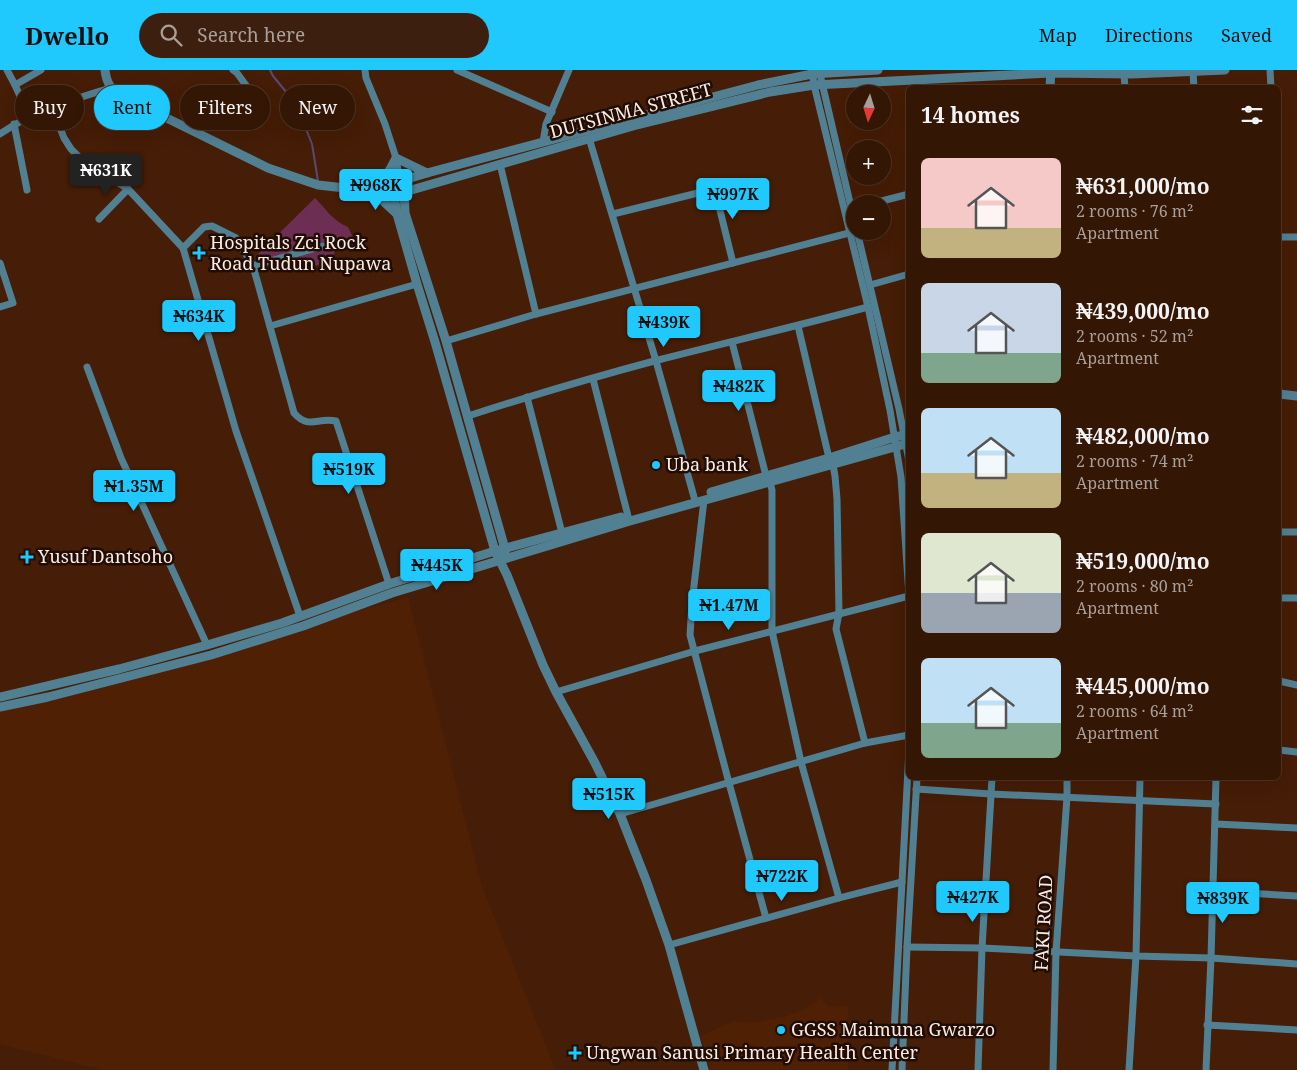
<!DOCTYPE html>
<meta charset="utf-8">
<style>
body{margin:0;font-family:"Noto Serif",serif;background:#3c1f0e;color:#f1f3f6;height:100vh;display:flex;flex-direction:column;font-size:19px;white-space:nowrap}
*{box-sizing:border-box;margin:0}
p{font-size:16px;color:#a99f9a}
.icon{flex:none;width:28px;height:28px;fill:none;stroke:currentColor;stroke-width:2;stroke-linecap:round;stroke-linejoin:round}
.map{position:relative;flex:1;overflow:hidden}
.side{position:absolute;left:906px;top:15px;width:375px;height:695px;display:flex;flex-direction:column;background:#341604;border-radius:8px;box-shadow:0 5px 20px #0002,0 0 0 1px #4e3526}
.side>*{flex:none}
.top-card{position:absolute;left:15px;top:15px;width:475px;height:45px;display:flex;gap:10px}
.needle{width:32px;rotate:184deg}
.buttons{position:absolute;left:846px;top:15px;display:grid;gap:10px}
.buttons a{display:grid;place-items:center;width:45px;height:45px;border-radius:50%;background:#341604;box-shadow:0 5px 20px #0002,0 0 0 1px #4e3526;font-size:25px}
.price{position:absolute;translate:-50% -42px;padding:0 11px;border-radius:5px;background:#1fc9fd;color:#111;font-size:16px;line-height:32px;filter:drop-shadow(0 1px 2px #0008)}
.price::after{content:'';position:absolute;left:50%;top:30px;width:15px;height:11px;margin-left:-8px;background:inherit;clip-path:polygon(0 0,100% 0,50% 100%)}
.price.selected{background:#222;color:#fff}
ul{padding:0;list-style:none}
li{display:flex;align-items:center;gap:15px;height:125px;padding:0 15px}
li span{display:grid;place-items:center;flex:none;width:140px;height:100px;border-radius:8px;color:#555}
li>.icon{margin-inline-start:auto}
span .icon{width:60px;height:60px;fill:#fffc;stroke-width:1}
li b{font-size:21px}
h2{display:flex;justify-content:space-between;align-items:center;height:60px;padding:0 15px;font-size:21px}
.chip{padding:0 18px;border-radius:22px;background:#341604;box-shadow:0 5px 20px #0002,0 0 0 1px #4e3526;font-size:18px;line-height:45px}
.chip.selected{background:#1fc9fd;color:#111}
header{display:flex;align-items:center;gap:30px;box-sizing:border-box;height:70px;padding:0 25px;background:#1fc9fd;color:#111}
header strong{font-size:24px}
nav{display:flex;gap:28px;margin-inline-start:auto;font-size:18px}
.search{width:350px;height:45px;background:#3c1f0e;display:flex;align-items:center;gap:12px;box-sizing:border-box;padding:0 18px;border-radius:28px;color:#a99f9a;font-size:19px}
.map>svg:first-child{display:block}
.built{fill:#502004}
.green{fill:#6d2e54}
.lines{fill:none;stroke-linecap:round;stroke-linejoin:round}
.stream{stroke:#5a4970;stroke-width:2}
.minor{stroke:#528093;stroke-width:7}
.tertiary{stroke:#528093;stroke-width:9}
.poi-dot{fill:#1fc9fd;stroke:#200d05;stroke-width:2}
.labels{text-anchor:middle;stroke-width:5;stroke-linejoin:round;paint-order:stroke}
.street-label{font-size:18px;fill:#fcebe3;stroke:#200d05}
.poi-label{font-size:18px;fill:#fcebe3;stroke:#200d05;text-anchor:start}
</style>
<header>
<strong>Dwello</strong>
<div class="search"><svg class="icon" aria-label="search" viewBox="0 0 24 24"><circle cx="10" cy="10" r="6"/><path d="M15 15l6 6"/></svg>Search here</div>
<nav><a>Map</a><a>Directions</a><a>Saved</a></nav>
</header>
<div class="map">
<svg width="1297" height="1000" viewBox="0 0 1297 1000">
<rect width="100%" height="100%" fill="#461d06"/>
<g class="built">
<path d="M408 527 482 817 556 1000H103L0 974V638Z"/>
<path d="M821 928 829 937 848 936 847 976 848 1000H710L701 966 733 951 752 953 783 947 805 939Z"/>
</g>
<path class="green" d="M315 128C326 139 333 151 348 157L357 176 336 178 332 191 293 202 257 185Z"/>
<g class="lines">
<path class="stream" d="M270 0 273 6 292 29 304 54 312 74 318 111"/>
<g class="minor">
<path d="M7 0 15 15 29 46"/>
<path d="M233 0 237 3 259 33"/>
<path d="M365 0 366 8 385 54 396 88 398 100 404 110"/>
<path d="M457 0 552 42"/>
<path d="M812 0 814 15 868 237 890 340 901 407 909 525"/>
<path d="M819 0 855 154"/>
<path d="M1270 0 1271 18"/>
<path d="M1193 2 1194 18"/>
<path d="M1124 4 1125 18"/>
<path d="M15 15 41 0"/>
<path d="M52 37 64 68 71 79 81 89 128 119 183 178 236 361 300 546"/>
<path d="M14 54 27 120"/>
<path d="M0 64C33 41 72 30 110 18"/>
<path d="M589 68 656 291 694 427"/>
<path d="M543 72 546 54 569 0"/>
<path d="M500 94 536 244"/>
<path d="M713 112 733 193"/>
<path d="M870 134 909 124"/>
<path d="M613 144 714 119"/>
<path d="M99 149 128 119"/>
<path d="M857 161 899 339 909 391"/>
<path d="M1279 167H1297"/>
<path d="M183 178 204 157 212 156 236 168 253 196 294 343C309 360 317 347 336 351L389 514"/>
<path d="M0 193 13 233 0 237"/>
<path d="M253 196 323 176"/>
<path d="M870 215 909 204"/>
<path d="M270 256 417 214"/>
<path d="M798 256 829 388"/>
<path d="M446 271 536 244 849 163"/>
<path d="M732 272 766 406"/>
<path d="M87 297 121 388 207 575"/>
<path d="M593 309 628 446"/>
<path d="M527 327 562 463"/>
<path d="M468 346C530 326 594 307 658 290 728 272 798 256 868 237"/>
<path d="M833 395 835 406 837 429 839 543 836 559 865 673"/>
<path d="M770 412 772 420V561L801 692 839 828"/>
<path d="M704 430 692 533 690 565 729 713 766 848"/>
<path d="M1279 462H1297"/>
<path d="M1279 528H1297"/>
<path d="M1279 611 1297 615"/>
<path d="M556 622 695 581 909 526"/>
<path d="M1279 680 1297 682"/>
<path d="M916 719 991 724 1216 734"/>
<path d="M620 744 865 673 909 665"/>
<path d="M1216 754 1297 758"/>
<path d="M1213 821 1297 826"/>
<path d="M669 875 839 828 902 812"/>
<path d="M907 877 982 878 1136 886 1211 888 1297 894"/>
<path d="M1207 955 1297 960"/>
<path d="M892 1000 909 680"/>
<path d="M902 1000 907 877 917 708"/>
<path d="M978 1000 982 878 992 708"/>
<path d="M1053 1000 1056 882 1067 727V708"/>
<path d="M1129 1000 1136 886 1140 708"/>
<path d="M1206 1000 1211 888 1216 708"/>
</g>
<g class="tertiary">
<path d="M105 0C107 17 112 19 126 28L268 98 318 115 372 121 380 120 394 113 427 103 758 15 812 4 878 0"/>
<path d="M1050 18 1051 0"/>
<path d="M394 113V125L397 144 417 214 435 272 495 481 507 505 543 595 556 622 595 693 620 744 646 810 669 875 704 1000"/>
<path d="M404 117 405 143 446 271 505 479V484"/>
<path d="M380 120 394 125 633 56 770 22 814 15 1050 3 1132 4 1225 0"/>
<path d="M397 144 372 121C384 110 389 102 396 88L427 103"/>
<path d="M1279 324 1297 326"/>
<path d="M711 422 829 388 895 367 909 364"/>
<path d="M0 627 119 599 207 575 282 553 389 514 495 481 621 447"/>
<path d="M0 637 48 627 211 585 303 556 392 523 630 451 909 373"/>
</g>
</g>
<g class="poi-dot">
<path d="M196.5 175.5h5v5h5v5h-5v5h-5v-5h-5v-5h5z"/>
<circle cx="656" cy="395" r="5"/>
<path d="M24.5 479.5h5v5h5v5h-5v5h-5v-5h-5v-5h5z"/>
<circle cx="781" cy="960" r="5"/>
<path d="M572.5 975.5h5v5h5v5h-5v5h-5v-5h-5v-5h5z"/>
</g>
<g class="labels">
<g class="street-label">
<text transform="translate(631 41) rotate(-15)" y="6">DUTSINMA STREET</text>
<text transform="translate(1044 853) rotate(-87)" y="6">FAKI ROAD</text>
</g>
<g class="poi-label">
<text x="210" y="179">Hospitals Zci Rock<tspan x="210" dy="21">Road Tudun Nupawa</tspan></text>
<text x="666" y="401">Uba bank</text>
<text x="38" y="493">Yusuf Dantsoho</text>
<text x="791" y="966">GGSS Maimuna Gwarzo</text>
<text x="586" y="989">Ungwan Sanusi Primary Health Center</text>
</g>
</g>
</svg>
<div class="buttons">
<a><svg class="needle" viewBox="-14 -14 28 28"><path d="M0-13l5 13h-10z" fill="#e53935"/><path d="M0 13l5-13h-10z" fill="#a99f9a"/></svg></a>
<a>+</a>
<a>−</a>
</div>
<b class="price selected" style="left:106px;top:126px">₦631K</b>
<b class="price" style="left:376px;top:141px">₦968K</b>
<b class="price" style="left:733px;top:150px">₦997K</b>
<b class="price" style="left:199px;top:272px">₦634K</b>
<b class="price" style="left:664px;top:278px">₦439K</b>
<b class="price" style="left:739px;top:342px">₦482K</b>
<b class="price" style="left:349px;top:425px">₦519K</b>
<b class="price" style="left:134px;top:442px">₦1.35M</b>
<b class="price" style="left:437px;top:521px">₦445K</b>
<b class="price" style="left:729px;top:561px">₦1.47M</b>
<b class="price" style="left:609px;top:750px">₦515K</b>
<b class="price" style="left:782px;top:832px">₦722K</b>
<b class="price" style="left:973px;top:853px">₦427K</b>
<b class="price" style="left:1223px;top:854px">₦839K</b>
<div class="top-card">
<a class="chip">Buy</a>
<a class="chip selected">Rent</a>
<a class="chip">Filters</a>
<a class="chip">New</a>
</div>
<section class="side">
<h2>14 homes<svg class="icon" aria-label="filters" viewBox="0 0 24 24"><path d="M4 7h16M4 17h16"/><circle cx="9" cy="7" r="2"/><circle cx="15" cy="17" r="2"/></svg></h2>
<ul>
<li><span style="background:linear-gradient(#f6c9c9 70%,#c2b280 0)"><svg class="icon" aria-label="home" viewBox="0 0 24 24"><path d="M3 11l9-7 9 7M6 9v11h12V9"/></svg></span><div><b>₦631,000/mo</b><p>2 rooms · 76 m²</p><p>Apartment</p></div></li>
<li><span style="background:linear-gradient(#c9d6e8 70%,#7fa58c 0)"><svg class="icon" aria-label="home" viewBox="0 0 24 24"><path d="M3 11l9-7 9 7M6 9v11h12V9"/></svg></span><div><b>₦439,000/mo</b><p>2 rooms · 52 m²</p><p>Apartment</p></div></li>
<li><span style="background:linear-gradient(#bfe0f5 65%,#c2b280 0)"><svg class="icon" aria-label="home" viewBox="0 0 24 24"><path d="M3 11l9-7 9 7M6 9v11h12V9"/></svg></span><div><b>₦482,000/mo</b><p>2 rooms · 74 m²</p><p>Apartment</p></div></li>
<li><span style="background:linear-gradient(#dfe7d0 60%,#9aa5b1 0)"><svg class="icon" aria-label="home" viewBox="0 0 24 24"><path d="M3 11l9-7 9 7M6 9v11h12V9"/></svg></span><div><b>₦519,000/mo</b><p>2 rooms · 80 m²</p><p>Apartment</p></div></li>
<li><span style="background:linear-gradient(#bfe0f5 65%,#7fa58c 0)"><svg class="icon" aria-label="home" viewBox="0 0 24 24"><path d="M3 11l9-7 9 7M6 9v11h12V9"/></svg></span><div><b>₦445,000/mo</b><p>2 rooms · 64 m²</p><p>Apartment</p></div></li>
</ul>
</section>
</div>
